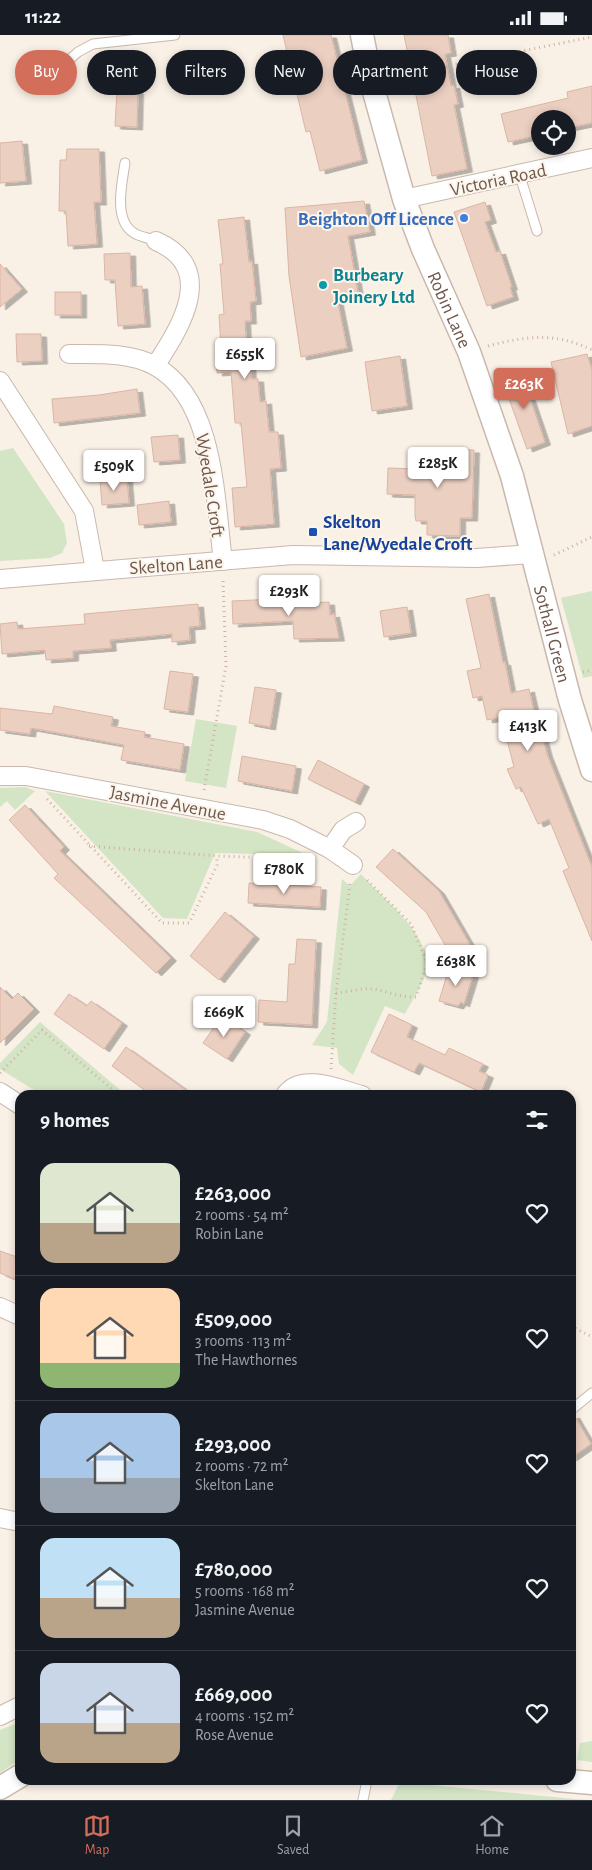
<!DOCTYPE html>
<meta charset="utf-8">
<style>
body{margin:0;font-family:"Alegreya Sans",sans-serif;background:#20242c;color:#f1f3f6;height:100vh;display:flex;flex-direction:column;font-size:19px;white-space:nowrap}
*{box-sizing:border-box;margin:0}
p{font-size:16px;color:#9ea1a6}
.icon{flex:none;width:28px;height:28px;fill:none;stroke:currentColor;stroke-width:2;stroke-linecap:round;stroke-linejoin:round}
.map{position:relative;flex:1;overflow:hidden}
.sheet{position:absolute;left:15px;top:1055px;width:561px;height:695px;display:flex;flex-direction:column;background:#171b24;border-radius:15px;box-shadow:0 2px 8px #0003}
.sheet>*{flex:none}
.guide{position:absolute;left:15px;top:15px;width:562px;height:45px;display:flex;gap:10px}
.buttons{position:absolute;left:531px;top:75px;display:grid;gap:10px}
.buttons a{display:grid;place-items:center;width:45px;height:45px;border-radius:50%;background:#171b24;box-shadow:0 2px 8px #0003;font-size:25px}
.price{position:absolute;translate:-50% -42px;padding:0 11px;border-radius:5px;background:#fff;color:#222;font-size:16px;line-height:32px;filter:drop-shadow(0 1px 2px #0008)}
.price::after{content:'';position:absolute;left:50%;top:30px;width:15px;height:11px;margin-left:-8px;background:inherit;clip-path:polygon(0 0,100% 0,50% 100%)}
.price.active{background:#d36e5b;color:#fff}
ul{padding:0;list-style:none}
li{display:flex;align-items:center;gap:15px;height:125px;padding:0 25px}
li+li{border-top:1px solid #363941}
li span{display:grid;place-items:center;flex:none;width:140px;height:100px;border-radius:15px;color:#555}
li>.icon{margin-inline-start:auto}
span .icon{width:60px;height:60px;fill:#fffc;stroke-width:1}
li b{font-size:21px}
h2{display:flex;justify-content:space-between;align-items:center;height:60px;padding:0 25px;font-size:21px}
.chip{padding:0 18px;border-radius:22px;background:#171b24;box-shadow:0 2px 8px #0003;font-size:18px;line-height:45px}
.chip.active{background:#d36e5b;color:#fff}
.status{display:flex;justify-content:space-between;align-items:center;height:35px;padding:0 25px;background:#171b24;direction:ltr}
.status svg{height:14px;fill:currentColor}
.tabs{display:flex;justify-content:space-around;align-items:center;height:70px;border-top:1px solid #363941;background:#171b24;font-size:14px;color:#9ea1a6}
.tabs a{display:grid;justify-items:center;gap:2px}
.tabs .active{color:#d36e5b}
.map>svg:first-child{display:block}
.green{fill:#d4e5c6}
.building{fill:#ebcfc1;stroke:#dbb5a4;filter:url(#shadow)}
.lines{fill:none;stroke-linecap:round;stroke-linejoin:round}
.service-casing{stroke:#c9b8ad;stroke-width:11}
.minor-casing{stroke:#c9b8ad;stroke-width:20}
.tertiary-casing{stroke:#c9b8ad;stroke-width:25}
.path{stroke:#cfb2a4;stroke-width:3;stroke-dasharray:1 4;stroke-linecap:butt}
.service{stroke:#fff;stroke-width:9}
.minor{stroke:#fff;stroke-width:18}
.tertiary{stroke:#fff;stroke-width:22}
.shop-dot{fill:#3f7fe0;stroke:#fcf5eb;stroke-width:2}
.culture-dot{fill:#0f9aa8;stroke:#fcf5eb;stroke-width:2}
.transit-dot{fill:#1a4fb4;stroke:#fcf5eb;stroke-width:2}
.labels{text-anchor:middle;stroke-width:4;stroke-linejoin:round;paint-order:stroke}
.street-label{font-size:19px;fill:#6f584e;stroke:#fcf5eb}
.shop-label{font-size:19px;font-weight:bold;fill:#366cbe;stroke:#fcf5eb;text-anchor:end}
.culture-label{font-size:19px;font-weight:bold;fill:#0d838f;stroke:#fcf5eb;text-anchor:start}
.transit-label{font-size:19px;font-weight:bold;fill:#164399;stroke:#fcf5eb;text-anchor:start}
</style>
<div class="status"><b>11:22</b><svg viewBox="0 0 49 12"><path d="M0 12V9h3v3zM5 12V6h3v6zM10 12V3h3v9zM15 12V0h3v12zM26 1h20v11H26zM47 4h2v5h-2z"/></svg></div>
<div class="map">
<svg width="592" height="1765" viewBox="0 0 592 1765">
<defs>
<filter id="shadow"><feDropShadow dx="5.5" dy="3" stdDeviation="0" flood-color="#0004"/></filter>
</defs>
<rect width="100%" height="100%" fill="#f9f0e6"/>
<g class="green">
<path d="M13 413 64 489 67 508 62 518 50 523 0 526V416Z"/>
<path d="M592 556V641L583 643 561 563Z"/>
<path d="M196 684 237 691 226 753 185 746Z"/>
<path d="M25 752 35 756 15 775 7 766 0 772V753Z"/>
<path d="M45 756 257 797 307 820 215 818 187 884 163 883Z"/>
<path d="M361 839C382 863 424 894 427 927 428 944 412 965 405 979L385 971 353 1040 339 1029 337 1013 312 1010 327 987 342 844 350 851Z"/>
<path d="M40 987 126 1060H42L0 1034V1028Z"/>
<path d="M20 1687V1724L0 1738V1695Z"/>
<path d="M592 1706V1727L577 1725 580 1708Z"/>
<path d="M400 1747 574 1764 588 1765H391Z"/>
</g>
<g class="building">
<path d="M283 0H331L362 125 320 136 310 96 306 97Z"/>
<path d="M404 0H448L451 18 445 19 451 51 454 50 458 69 454 70 467 134 432 141Z"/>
<path d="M592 51V88L568 93V84H540V100L508 107 501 79 568 63 567 57Z"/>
<path d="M117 55 138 56 137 92 115 91Z"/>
<path d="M22 106 26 146 0 148V108Z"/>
<path d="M67 114H99L101 167H94L97 209 68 211 66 176H59L60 125H66Z"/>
<path d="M364 166 370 197 348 201 358 258 337 263 347 313 301 322 289 241 285 173Z"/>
<path d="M485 167 491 185 485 187 496 217 500 216 512 252H510L513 262 487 271 454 177Z"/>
<path d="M244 182 249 227 252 226 256 266 250 267 251 286H245L247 322H250L251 344H258L260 367 266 366 269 397H278L281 433 270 434 274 489 235 492 232 453 247 452 241 388H235L231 337 217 338 216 312H221L219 280 224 279 220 229H223L218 185Z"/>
<path d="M130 218 131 252 142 251 145 289 118 291 115 245H105L104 219Z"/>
<path d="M0 229 22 254 0 272Z"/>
<rect x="55" y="257" width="26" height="23"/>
<path d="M16 299H41L42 326 17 327Z"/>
<path d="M587 319 592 335V391L568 399 551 327Z"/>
<path d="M400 321 407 371 372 376 365 327Z"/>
<path d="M521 337 545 407 527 414 502 344Z"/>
<path d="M137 354 140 378 54 388 52 364 99 360Z"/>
<path d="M178 400 180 425 154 427 151 402Z"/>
<path d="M429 414 474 415 472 483H460V501L427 500V486H416L415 481V460L387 459 388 433 419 434V417H429Z"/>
<path d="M127 444 129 468 102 470 100 446Z"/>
<path d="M169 466 171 487 139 490 137 470Z"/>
<path d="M489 559 503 628 505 627 511 658 529 654 537 690 539 689 547 719 592 832V906L563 836 569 833 549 784 538 789 521 752 516 754 507 734 514 732 501 682 487 685 482 661 473 663 467 636 481 633 466 564Z"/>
<path d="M277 564V569L329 567 330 580 334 579 339 603 294 604 293 586 233 589 232 566Z"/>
<path d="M198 569 200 591 189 592 190 605 172 607V599L110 605 111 613 73 616V623L46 625 45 615 2 619 0 589 17 587 18 594 85 589 84 579Z"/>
<path d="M407 572 411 598 384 602 380 576Z"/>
<path d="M170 636 193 639 188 677 164 674Z"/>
<path d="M255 652 276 655 270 692 249 688Z"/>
<path d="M54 671 113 682 111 691 145 697 144 702 184 709 180 735 121 725 124 710 31 693 30 699 0 695V673L52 679Z"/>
<path d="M242 721 296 731 292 756 238 746Z"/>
<path d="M318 725 364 749 355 767 308 744Z"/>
<path d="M25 770 64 812 60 816 171 923 156 938 54 843 58 839 9 785Z"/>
<path d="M393 814 439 856 472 913 453 924 426 877 376 832Z"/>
<path d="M249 848 321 852 320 872 248 868Z"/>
<path d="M225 877 254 901 219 945 190 921Z"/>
<path d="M297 904 316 905 312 990 258 987 259 965 287 967 289 929H295Z"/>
<path d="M449 933 473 940 464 969 461 967 458 971 439 966Z"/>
<path d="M0 952 12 964 18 958 34 974 0 1008Z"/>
<path d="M69 959 87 971 91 966 122 988 104 1014 54 979Z"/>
<path d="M389 979 412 990 407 1002 445 1020 449 1013 483 1029 479 1036 488 1040 481 1057 419 1028 414 1037 371 1017Z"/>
<path d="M222 981 245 997 227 1024 203 1008Z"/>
<path d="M126 1012 193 1060H151L112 1031Z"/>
<path d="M0 1216 20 1223V1246L0 1238Z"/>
<path d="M574 1380 591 1409 571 1423V1381Z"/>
</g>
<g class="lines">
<g class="service-casing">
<g id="service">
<path d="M61 32 78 17 93 9 175 0"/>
<path d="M125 128C122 148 113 185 134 198 140 202 150 203 156 206"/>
<path d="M520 141 537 196"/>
<path d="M571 1375 592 1358"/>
<path d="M363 1765 367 1745"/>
</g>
</g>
<g class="minor-casing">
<g id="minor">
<path d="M404 164 592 123"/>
<path d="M69 319C97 319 130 317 155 331 215 364 215 465 223 526"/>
<path d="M155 331C181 292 218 233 156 206"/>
<path d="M0 346 84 476 95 535"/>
<path d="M0 544 293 520 477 523 532 519"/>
<path d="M0 741H26L263 785 290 794 330 814"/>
<path d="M353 830 330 814 343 795 356 787"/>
<path d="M0 1057 20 1070"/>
<path d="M285 1060C301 1036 342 1055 362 1060"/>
<path d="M0 1272 20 1281"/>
<path d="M0 1483 20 1487"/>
<path d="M0 1681 20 1671"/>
</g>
</g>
<g class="tertiary-casing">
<g id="tertiary">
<path id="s1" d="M362 0 371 46 404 164 423 214 469 317 512 441 570 665 592 735"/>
<path d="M557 1745 592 1748"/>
<path d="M0 1753 20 1741"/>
</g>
</g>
<g class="path">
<path d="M392 42 592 2"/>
<path d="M488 311C526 301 556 297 592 315"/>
<path d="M554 520 592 502"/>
<path d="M583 637 592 635"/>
<path d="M204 755 226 631 223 544"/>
<path d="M47 764 162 888H189L217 830V821"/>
<path d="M89 811 217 821 305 824"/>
<path d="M336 958C348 957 361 953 372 954 387 956 401 963 416 962L427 928 411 889 365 843"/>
<path d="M331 1034 336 958 350 849"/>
<path d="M0 1038 42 995 119 1060"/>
<path d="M571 1291 592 1302"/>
</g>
<use href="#service" class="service"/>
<use href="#minor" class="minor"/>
<use href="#tertiary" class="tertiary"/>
</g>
<circle class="shop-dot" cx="464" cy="183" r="5"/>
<circle class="culture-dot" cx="323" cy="250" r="5"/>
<rect class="transit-dot" x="308" y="492" width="10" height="10" rx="2.5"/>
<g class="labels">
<g class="street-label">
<text transform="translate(498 144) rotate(-12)" y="7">Victoria Road</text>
<text dy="7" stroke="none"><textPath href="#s1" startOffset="289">Robin Lane</textPath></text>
<text transform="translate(211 450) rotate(81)" y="7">Wyedale Croft</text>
<text transform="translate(176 529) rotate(-4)" y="7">Skelton Lane</text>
<text dy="7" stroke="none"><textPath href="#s1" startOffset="630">Sothall Green</textPath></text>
<text transform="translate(168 767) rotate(11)" y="7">Jasmine Avenue</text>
</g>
<g class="shop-label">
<text x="454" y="190">Beighton Off Licence</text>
</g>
<g class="culture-label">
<text x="333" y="246">Burbeary<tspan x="333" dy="22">Joinery Ltd</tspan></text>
</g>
<g class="transit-label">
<text x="323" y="493">Skelton<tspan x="323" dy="22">Lane/Wyedale Croft</tspan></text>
</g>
</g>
</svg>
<div class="buttons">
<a><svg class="icon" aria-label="locate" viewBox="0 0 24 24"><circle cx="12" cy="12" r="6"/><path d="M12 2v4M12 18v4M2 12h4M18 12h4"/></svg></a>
</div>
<b class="price" style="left:245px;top:345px">£655K</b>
<b class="price active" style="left:524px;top:375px">£263K</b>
<b class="price" style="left:438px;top:454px">£285K</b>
<b class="price" style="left:114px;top:457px">£509K</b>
<b class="price" style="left:289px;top:582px">£293K</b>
<b class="price" style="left:528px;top:717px">£413K</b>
<b class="price" style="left:284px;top:860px">£780K</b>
<b class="price" style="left:456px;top:952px">£638K</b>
<b class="price" style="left:224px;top:1003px">£669K</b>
<div class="guide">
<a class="chip active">Buy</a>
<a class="chip">Rent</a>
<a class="chip">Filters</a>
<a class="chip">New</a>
<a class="chip">Apartment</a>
<a class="chip">House</a>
</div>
<section class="sheet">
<h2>9 homes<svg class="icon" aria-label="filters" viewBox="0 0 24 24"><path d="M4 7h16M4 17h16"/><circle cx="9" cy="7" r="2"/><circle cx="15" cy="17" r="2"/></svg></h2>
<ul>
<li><span style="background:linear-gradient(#dfe7d0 60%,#b9a48a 0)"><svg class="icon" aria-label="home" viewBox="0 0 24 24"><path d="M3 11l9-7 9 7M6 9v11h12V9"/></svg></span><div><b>£263,000</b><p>2 rooms · 54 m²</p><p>Robin Lane</p></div><svg class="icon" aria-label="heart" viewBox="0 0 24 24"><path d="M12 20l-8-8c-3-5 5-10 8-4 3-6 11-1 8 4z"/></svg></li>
<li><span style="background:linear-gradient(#ffd9b3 75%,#8fb573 0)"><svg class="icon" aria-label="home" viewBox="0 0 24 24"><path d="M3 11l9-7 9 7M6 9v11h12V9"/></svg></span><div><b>£509,000</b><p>3 rooms · 113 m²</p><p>The Hawthornes</p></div><svg class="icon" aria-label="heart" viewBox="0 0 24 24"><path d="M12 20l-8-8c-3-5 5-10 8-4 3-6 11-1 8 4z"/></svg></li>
<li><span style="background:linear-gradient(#a9c7e8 65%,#9aa5b1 0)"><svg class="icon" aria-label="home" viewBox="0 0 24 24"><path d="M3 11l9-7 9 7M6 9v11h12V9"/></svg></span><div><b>£293,000</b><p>2 rooms · 72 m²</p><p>Skelton Lane</p></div><svg class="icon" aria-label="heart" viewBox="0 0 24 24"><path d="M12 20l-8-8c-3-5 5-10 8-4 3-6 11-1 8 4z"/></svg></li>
<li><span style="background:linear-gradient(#bfe0f5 60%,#b9a48a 0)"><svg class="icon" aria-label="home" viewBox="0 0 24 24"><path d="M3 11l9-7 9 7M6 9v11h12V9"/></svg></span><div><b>£780,000</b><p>5 rooms · 168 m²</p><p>Jasmine Avenue</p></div><svg class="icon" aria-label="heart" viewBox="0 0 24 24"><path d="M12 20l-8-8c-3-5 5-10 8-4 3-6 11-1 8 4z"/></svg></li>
<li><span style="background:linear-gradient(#c9d6e8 60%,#b9a48a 0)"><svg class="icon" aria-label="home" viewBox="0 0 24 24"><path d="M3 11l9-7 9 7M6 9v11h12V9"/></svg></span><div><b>£669,000</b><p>4 rooms · 152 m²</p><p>Rose Avenue</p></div><svg class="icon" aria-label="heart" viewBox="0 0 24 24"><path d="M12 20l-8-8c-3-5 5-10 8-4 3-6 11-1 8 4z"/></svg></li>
</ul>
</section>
</div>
<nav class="tabs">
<a class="active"><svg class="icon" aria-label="map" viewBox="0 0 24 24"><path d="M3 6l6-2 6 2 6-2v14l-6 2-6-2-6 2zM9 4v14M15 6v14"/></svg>Map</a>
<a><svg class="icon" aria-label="saved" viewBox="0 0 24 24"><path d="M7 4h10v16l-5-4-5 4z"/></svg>Saved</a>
<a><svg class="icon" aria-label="home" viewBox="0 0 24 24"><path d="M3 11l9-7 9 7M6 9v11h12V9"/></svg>Home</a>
</nav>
